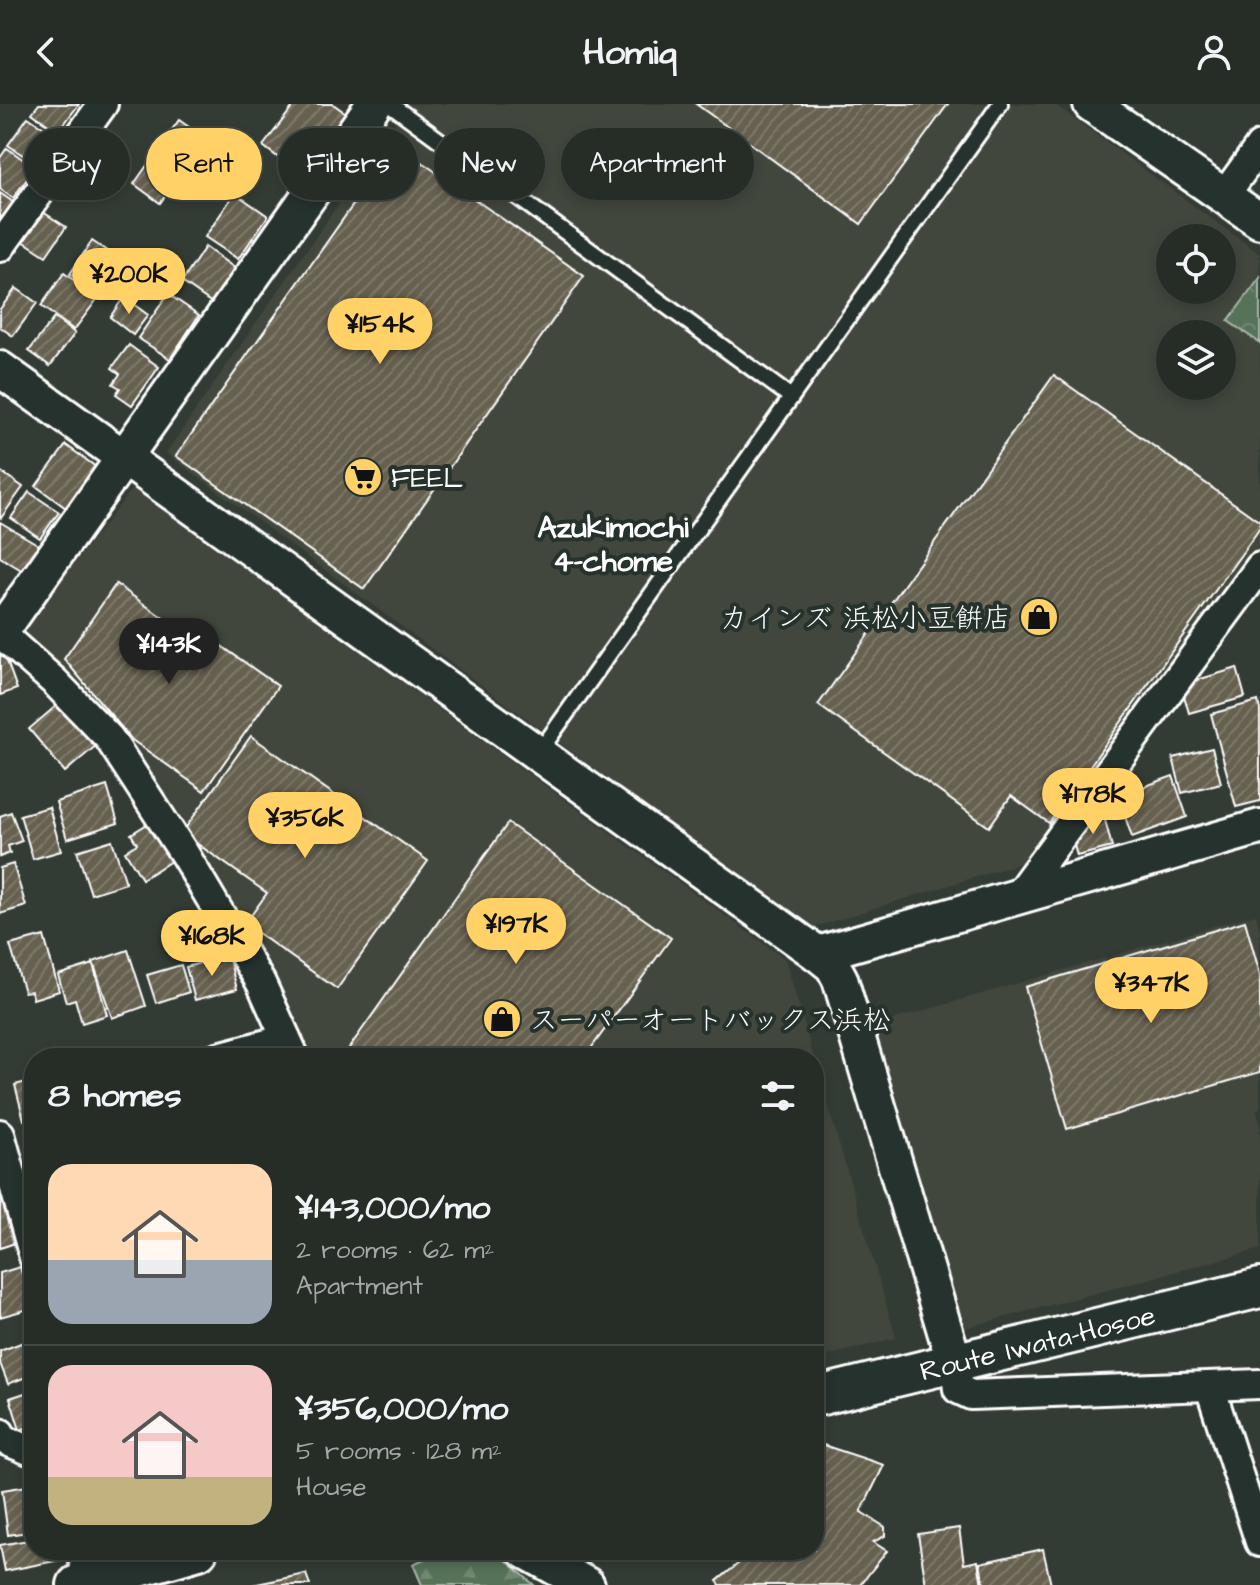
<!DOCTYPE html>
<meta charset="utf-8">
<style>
body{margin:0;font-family:"Architects Daughter","Klee One",sans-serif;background:#323933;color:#f1f3f6;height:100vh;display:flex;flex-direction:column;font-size:30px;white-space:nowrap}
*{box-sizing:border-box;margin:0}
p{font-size:26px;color:#a4a8a7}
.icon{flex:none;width:44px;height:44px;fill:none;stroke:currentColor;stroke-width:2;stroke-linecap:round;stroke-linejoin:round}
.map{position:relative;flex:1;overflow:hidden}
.side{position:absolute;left:24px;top:944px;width:800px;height:512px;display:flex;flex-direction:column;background:#262d27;border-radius:32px;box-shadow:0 4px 12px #0003,0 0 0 2px #424944}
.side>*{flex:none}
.banner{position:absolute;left:24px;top:24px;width:800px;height:72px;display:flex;gap:16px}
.buttons{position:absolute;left:1156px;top:120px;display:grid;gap:16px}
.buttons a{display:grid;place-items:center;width:80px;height:80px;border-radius:50%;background:#262d27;box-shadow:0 4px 12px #0003,0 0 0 2px #424944;font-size:40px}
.price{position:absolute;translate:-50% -68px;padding:0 18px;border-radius:28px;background:#ffd166;color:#111;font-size:26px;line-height:52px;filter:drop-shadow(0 2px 4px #0008)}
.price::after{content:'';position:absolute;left:50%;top:48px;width:24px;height:18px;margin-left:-12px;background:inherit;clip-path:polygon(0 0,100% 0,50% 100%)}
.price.active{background:#222;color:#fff}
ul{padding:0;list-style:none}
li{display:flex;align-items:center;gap:24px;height:200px;padding:0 24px}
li+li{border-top:2px solid #424944}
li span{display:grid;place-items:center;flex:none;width:224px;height:160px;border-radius:24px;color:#555}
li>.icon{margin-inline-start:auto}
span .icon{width:96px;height:96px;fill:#fffc;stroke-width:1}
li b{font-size:34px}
h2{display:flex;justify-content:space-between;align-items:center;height:96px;padding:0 24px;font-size:34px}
.chip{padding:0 28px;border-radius:36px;background:#262d27;box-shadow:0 4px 12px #0003,0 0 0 2px #424944;font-size:28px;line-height:72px}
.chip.active{background:#ffd166;color:#111}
header{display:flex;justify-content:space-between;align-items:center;height:104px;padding:0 24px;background:#262d27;font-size:36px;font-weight:700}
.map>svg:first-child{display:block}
.built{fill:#42473c;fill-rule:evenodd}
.forest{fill:url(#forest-firs);stroke:#aab8ac;stroke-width:2}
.park{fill:url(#park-crowns);stroke:#aab8ac;stroke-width:2}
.building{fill:url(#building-hatch);stroke:#fff;stroke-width:2}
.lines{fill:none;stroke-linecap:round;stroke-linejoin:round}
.service-casing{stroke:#fff;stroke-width:20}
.minor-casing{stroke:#fff;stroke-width:34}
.tertiary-casing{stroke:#fff;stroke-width:40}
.secondary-casing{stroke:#fff;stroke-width:44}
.service{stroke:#26332d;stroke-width:14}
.minor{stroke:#26332d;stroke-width:28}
.tertiary{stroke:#26332d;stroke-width:34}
.secondary{stroke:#26332d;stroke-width:38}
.labels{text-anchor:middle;stroke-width:8;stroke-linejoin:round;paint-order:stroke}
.poi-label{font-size:28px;fill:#fff;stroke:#26332d;text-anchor:start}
.street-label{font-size:28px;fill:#fff;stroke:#26332d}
.neighbourhood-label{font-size:30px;font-weight:bold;fill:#fff;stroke:#26332d}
</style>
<header><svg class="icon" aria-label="back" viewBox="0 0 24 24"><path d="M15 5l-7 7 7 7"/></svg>Homiq<svg class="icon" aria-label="person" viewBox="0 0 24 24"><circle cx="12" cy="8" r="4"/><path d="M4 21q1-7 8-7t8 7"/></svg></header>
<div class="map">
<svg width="1260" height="1481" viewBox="0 0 1260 1481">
<defs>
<pattern id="forest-firs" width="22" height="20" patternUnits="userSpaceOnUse" patternTransform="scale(2)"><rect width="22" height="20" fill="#567259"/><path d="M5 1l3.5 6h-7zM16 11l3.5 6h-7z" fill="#6f8772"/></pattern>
<pattern id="park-crowns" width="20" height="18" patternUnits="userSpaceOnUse" patternTransform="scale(2)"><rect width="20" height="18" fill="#567259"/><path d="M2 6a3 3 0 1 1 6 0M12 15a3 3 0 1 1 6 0" fill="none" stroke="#6f8772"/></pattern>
<pattern id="building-hatch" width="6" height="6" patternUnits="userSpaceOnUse" patternTransform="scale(2)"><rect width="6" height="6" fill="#66604f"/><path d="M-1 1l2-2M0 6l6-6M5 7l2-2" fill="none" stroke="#7d7869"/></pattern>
</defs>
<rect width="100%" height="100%" fill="#333c34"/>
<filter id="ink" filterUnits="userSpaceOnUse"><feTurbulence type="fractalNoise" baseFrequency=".0125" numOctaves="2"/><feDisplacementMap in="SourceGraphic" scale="16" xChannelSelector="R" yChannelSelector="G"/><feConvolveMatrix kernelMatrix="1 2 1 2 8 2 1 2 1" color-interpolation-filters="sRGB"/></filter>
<g filter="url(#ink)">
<g class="built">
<path d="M408 0H1054L1260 150V440L1030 756 811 824 166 349ZM1170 134H1222V186H1170ZM1170 230H1222V282H1170Z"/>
<path d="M133 384 785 855 896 1234 814 1255V954H309L274 877 20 529Z"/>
<path d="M1256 810 1260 827V1004L1256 1005 1260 1020V1145L957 1226 854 927Z"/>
</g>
<path class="forest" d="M444 1446H495L534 1481H422L413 1460Z"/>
<path class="park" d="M1260 174V239L1228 217Z"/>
<g class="building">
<path d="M39 0H79L58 28 32 9Z"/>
<path d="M295 0H333L347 10 301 71 263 42Z"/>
<path d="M696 0H948L861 120Z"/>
<path d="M28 13 56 32 36 60 8 41Z"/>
<path d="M179 16 206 35 160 99 134 80Z"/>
<path d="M396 40 584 172 364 485 176 352Z"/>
<path d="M7 44 35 64 13 94 0 85V54Z"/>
<path d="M0 89 13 98 0 116Z"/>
<path d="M235 89 268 112 238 155 205 133Z"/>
<path d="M43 108 66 123 46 152 23 137Z"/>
<path d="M92 137 128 161 106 194 70 170Z"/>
<path d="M205 143 236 165 212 199 182 178Z"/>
<path d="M64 169 98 194 74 226 41 202Z"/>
<path d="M16 184 37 199 13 232 0 223V205Z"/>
<path d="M168 190 199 211 170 255 138 234Z"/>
<path d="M124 193 148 211 133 231 110 213Z"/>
<path d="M54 214 75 229 50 262 29 247Z"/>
<path d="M129 241 159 263 132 301 116 290 120 284 113 280 120 270 112 264Z"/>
<path d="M1054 271 1260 418V424L1049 719 1011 692 989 723 818 601Z"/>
<path d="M66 341 96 363 66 404 36 382Z"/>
<path d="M0 367 23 383 1 414 0 413Z"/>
<path d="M29 388 59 408 40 434 11 414Z"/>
<path d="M0 418 39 441 23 467 0 453Z"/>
<path d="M116 480 180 526 186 517 278 582 204 687 132 636 64 555Z"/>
<path d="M4 549 17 585 0 591V551Z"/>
<path d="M1237 564 1245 593 1189 609 1181 581Z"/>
<path d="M62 597 98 640 65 668 29 625Z"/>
<path d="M1258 597 1260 606V697L1236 703 1211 610Z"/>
<path d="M251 632 428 757 337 885 245 820 267 789 182 729Z"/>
<path d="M1212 644 1221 679 1182 689 1173 654Z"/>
<path d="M1173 672 1187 713 1132 733 1118 692Z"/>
<path d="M107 682 118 719 67 735 56 698Z"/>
<path d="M49 703 61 747 33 755 20 711Z"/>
<path d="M11 708 22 737 8 742 10 749 0 753V712Z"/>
<path d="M1103 708 1112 743 1077 752 1072 734 1094 711Z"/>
<path d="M154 716 176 754 142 775 125 747 137 740 131 730Z"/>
<path d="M508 719 671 834 584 954H342Z"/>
<path d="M112 736 126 779 91 790 77 747Z"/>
<path d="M13 760 26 802 0 810V764Z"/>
<path d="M209 810 220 843 181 856 170 823Z"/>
<path d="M1245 817 1260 870V968L1067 1025 1025 883Z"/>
<path d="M44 832 59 887 33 895 31 887 24 888 10 841Z"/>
<path d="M128 846 146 902 112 914 93 858Z"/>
<path d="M228 851 237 885 195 896 186 863Z"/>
<path d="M93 860 107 911 82 919 75 895 66 898 58 871Z"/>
<path d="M181 861 189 888 156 899 147 871Z"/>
<path d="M77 946 79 953 94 948 95 954H51Z"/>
<path d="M34 976V1013L24 1016 15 981Z"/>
<path d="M7 1095 21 1137 0 1144V1097Z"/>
<path d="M20 1163 32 1204 0 1213V1169Z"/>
<path d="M34 1234V1270L8 1280 0 1259V1247Z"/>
<path d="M34 1286V1321L20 1326 10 1294Z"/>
<path d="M823 1341 884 1361 861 1408 885 1423V1432L873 1438 887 1447 860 1481H720L717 1477 755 1446H814V1361Z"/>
<path d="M34 1381V1427L8 1431 2 1386Z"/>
<path d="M959 1424 964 1460 978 1457 982 1481H926L918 1430Z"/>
<path d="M34 1435V1446H63L65 1455 5 1467 0 1441Z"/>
<path d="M1043 1445 1051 1481H984L980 1459Z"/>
<path d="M306 1470 310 1481H252Z"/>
</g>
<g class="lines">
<g class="service-casing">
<g id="service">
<path d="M390 0 791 293"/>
<path d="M537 651 1000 0"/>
</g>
</g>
<g class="minor-casing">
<g id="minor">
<path d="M1224 92 1260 42"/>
<path d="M0 143 103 0"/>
<path d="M0 529 55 578 109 634 185 751 261 879 295 954"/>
<path d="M1018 791 1260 463"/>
<path d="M215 954 286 935"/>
<path d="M0 1030 34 1153"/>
<path d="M954 1257 958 1285 971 1291 1260 1280"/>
<path d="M1210 1283 1260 1438"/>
<path d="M0 1329 2 1335 34 1348"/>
<path d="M81 1446 90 1479"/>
</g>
</g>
<g class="tertiary-casing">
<g id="tertiary">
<path d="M1091 0 1260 117"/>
<path d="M0 265 818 850"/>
<path d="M0 529 374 0"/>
<path d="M954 1257 840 875 833 862 818 850 1260 723"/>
<path d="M524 1446 587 1481"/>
</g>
</g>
<g class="secondary-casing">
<g id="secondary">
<path id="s1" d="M814 1293 1260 1184"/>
<path d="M77 1481 198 1446"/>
</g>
</g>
<use href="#service" class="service"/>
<use href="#minor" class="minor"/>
<use href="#tertiary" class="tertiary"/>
<use href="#secondary" class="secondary"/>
</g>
</g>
<defs>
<g id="supermarket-disc" transform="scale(2)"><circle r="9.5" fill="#ffd166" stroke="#26332d"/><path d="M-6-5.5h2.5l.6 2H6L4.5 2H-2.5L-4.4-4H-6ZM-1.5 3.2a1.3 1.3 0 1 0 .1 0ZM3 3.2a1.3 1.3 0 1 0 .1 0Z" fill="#111"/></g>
<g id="shop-disc" transform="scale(2)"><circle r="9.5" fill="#ffd166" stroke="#26332d"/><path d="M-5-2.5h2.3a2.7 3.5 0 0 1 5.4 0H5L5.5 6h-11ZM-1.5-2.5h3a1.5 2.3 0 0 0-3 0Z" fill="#111"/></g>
</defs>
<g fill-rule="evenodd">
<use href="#supermarket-disc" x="363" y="373"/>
<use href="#shop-disc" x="1039" y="513"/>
<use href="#shop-disc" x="502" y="915"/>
</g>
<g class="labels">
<g class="poi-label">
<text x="391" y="383">FEEL</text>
<text x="1011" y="523" text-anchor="end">カインズ 浜松小豆餠店</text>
<text x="530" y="925">スーパーオートバックス浜松</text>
</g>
<g class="street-label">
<text dy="10" stroke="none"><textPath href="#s1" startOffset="230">Route Iwata-Hosoe</textPath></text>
</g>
<g class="neighbourhood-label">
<text x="613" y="433">Azukimochi<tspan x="613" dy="34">4-chome</tspan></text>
</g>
</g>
</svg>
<div class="buttons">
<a><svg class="icon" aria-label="locate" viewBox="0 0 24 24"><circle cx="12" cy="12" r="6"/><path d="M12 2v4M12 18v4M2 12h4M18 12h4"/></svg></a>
<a><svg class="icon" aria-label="layers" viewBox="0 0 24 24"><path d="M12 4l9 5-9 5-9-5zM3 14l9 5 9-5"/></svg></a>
</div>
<b class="price" style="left:129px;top:212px">¥200K</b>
<b class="price" style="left:380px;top:262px">¥154K</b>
<b class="price active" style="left:169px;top:582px">¥143K</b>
<b class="price" style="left:1093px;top:732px">¥178K</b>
<b class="price" style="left:305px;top:756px">¥356K</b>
<b class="price" style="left:516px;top:862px">¥197K</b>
<b class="price" style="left:212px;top:874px">¥168K</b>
<b class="price" style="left:1151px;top:921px">¥347K</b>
<div class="banner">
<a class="chip">Buy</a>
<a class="chip active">Rent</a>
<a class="chip">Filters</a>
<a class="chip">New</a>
<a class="chip">Apartment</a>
</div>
<section class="side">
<h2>8 homes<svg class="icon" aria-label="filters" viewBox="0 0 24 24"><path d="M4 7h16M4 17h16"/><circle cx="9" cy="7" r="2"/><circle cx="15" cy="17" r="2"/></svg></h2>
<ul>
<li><span style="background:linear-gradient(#ffd9b3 60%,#9aa5b1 0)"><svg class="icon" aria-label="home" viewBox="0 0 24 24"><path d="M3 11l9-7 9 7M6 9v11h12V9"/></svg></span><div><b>¥143,000/mo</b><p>2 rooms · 62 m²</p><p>Apartment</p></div></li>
<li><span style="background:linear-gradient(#f6c9c9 70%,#c2b280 0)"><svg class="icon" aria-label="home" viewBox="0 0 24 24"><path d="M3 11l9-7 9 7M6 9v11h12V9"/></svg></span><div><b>¥356,000/mo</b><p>5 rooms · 128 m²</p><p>House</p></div></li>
</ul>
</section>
</div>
